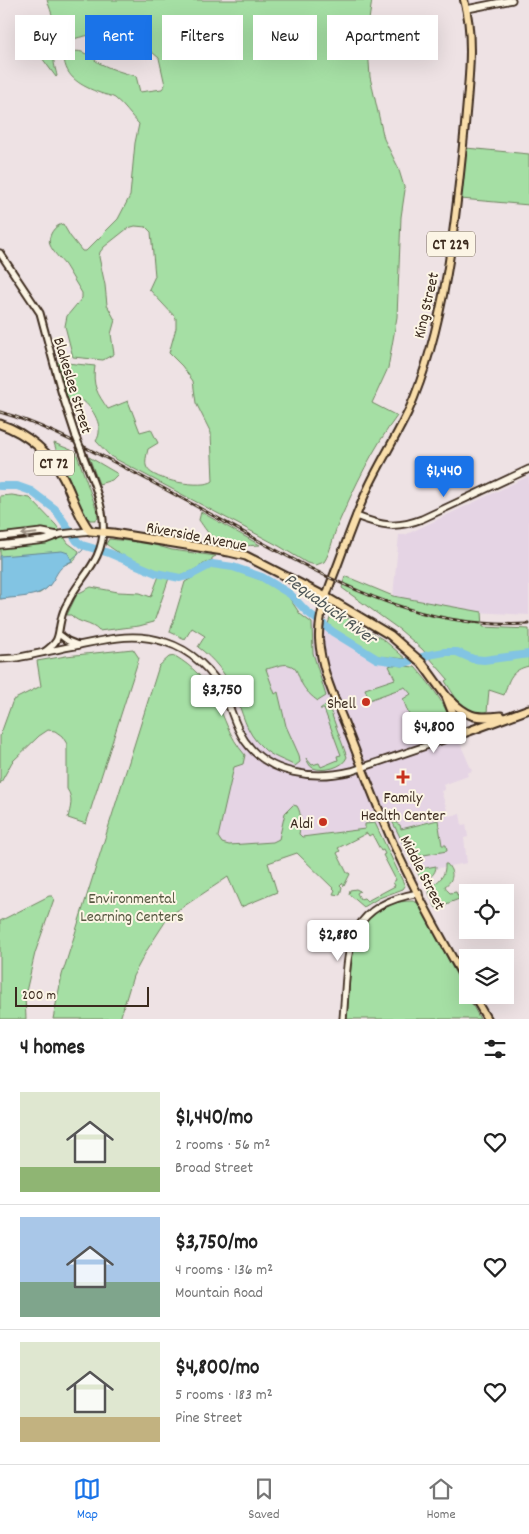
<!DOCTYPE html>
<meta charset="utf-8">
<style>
body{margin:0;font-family:Dekko,sans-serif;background:#f6f6f6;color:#222;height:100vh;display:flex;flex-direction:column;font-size:19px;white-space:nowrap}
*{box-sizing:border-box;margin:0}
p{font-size:16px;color:#767676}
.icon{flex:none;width:28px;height:28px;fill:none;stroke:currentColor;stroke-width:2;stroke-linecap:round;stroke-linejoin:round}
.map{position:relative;height:1019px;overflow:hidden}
.side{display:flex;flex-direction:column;background:#fff;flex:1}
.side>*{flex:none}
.top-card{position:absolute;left:15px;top:15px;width:500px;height:45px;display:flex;gap:10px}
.fabs{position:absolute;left:459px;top:884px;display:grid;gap:10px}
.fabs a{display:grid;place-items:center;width:55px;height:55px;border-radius:0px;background:#fff;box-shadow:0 5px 20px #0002;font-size:25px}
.scale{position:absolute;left:15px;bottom:12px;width:134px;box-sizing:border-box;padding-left:5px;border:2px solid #3b2a1e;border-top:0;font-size:14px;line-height:18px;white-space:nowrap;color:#3b2a1e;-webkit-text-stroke:4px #fcf5e5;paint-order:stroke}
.price{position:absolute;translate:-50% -42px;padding:0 11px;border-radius:5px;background:#fff;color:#222;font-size:16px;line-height:32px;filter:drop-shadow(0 1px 2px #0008)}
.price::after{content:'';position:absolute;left:50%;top:30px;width:15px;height:11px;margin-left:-8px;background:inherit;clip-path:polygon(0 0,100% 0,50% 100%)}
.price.active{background:#1a73e8;color:#fff}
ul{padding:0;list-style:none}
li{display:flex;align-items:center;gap:15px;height:125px;padding:0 20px}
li+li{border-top:1px solid #e0e0e0}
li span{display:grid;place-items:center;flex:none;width:140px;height:100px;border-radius:0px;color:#555}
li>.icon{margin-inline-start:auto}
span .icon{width:60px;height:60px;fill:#fffc;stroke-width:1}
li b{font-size:21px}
h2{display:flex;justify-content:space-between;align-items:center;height:60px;padding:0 20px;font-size:21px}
.pill{padding:0 18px;border-radius:0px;background:#fff;box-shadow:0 5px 20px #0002;font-size:18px;line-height:45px}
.pill.active{background:#1a73e8;color:#fff}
.tabs{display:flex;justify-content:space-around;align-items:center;height:70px;border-top:1px solid #e0e0e0;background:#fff;font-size:14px;color:#767676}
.tabs a{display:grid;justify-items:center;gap:2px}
.tabs .active{color:#1a73e8}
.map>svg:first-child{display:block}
.built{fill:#e5d4e4}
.green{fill:#a5dfa4;stroke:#708461}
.water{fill:#82c4e3;stroke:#668694}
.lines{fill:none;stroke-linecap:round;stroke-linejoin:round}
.stream{stroke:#668694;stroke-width:1}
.river{stroke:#82c4e3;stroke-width:8}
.tertiary-casing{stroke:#3b2a1e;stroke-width:9}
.secondary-casing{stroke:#3b2a1e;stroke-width:9}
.primary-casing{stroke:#3b2a1e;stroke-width:10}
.trunk-casing{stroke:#3b2a1e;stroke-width:11}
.tertiary{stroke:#fcf5e5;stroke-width:5}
.secondary{stroke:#fcf5e5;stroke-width:5.5}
.primary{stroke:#f9deab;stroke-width:6}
.trunk{stroke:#f9deab;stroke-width:7}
.rail-casing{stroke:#3b2a1e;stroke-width:3}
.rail{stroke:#fcf5e5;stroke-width:1;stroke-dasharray:4;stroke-linecap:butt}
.tertiary-bridge-casing{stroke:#3b2a1e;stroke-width:9;stroke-linecap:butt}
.tertiary-bridge{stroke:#fcf5e5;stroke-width:5}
.oneway{stroke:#9c9082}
.poi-dot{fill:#c8321e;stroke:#fcf5e5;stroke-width:2}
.labels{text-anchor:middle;stroke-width:4;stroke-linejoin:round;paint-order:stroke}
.shield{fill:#fcf5e5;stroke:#75675a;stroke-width:1}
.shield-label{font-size:15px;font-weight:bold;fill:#3b2a1e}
.street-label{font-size:16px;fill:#3b2a1e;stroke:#fcf5e5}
.poi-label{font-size:16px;fill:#3b2a1e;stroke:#fcf5e5;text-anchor:end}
.park-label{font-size:16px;fill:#565740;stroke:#fcf5e5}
.water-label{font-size:18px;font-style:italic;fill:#505859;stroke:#fcf5e5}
</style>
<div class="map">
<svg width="529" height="1019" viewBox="0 0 529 1019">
<rect width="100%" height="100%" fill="#eee2e4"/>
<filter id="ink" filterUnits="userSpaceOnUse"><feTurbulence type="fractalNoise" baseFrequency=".02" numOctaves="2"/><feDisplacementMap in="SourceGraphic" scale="10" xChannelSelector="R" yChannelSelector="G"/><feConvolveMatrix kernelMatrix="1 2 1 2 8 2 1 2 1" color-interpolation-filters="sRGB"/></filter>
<g filter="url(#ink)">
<g class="built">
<path d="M529 476V615L475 612 393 596 399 535H405Z"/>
<path d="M300 614 376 662 410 668 415 667 433 690 450 720 472 771 467 773 468 776 443 785 445 790 441 791 449 816 460 814 462 825 466 824 468 837 464 838 467 863 415 872 392 826 280 844 214 846 230 764 237 758 245 713 242 664Z"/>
</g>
<g class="green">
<path d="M47 0H372L367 33 370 77 384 139 398 167 405 190 401 217 397 317 388 368 372 403 397 416C373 448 355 486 339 522 333 535 331 552 324 562L316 565 307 563 279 546 110 456 96 441C105 428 93 408 82 400L68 401 57 362 95 366C92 386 97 393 108 409L128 401 140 432 151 429 158 443 148 449C147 454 144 463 147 468 153 481 204 489 213 481L211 433 196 403 193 381 182 366 169 353 176 328V318L149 289 155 276 151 232 146 227 135 226 128 228 104 247 100 252 99 257 105 285 107 305 115 320 111 334 114 354 103 360 73 357 65 326 67 316 82 298V293C76 284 71 274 65 265 60 259 53 252 50 245 47 237 54 225 63 224L70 236 82 251H86L118 219 130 196 135 143 139 124C131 116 124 105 115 98 110 95 105 95 100 93 82 86 65 78 64 57 69 52 75 50 82 52 88 54 93 59 99 63 111 69 123 73 136 76L140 92 162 89 165 85 159 58 127 31C110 33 57 34 54 56 53 63 56 70 57 76L56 77 31 43C58 30 57 28 47 0Z"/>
<path d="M466 148 529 154V205L461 199Z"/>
<path d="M54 443 76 452 97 511 98 518 95 520H90L82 511 68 475 61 465Z"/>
<path d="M89 457 118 474 112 480 99 484Z"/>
<path d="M12 495 30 498 56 525 68 543 79 551 75 560 60 567 48 587 40 593 0 599V496Z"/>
<path d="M201 512 260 545C250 546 227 546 217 541 210 537 204 527 199 520Z"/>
<path d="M109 539 147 543 172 550 216 556 212 558V560C202 563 194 572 184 574 161 579 123 557 106 544Z"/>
<path d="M216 566 234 570 261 580 288 596 300 614 312 623 313 653 326 696 318 701C312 697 305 690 302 684 298 677 298 667 289 665 283 663 273 668 266 669L275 694 278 692 286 726 299 755 300 762 295 766C285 760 271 757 262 747 245 732 243 712 234 692 226 674 214 659 198 647L205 636 192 628 185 639 170 632 185 582 209 568Z"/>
<path d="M159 576 169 578 154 622 139 626 99 631C91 622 79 624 71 615H67L77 594 91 587 118 592 140 593 151 597Z"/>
<path d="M345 576 393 596 482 612 483 627 529 629V666C511 670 509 679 504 695L489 690 487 712C464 715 456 698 445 681L448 679 422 649 400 630 342 588Z"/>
<path d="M334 614 342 615 384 640 406 659 377 656 335 630 328 624 330 618Z"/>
<path d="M133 649 139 658 86 824 68 818C70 808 74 799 67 789V744L62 736 55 731 48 730 39 736 12 762 0 784V736L13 700 41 686 37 661 66 656Z"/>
<path d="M175 656C192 666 206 680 215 698 226 720 228 735 245 755L243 764 234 767 218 837 222 843 229 845 273 842 279 839 285 813 293 805 297 806C302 814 301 824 299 834L302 837 365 829V824L375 823 405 886 403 889 379 898 364 907 349 894 350 890 356 889 360 891 357 893 360 899 364 898 367 901 395 886 393 882 396 880 383 855 385 854 383 850 381 851 372 834 369 836 367 833 338 848 340 851 337 853 347 873H349L350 874 344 886 342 883 340 885 342 887 340 895 333 894 335 890 297 853 268 863 277 892 241 907 228 877 169 916 147 950 133 976 120 1019H53L62 975 159 666 169 657Z"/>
<path d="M392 665 415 667C426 679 455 714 449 729L418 739 403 699 411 694 405 687 369 700 365 689 395 679 389 666Z"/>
<path d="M324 706 329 707 347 757C343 768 323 772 313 768 309 766 308 762 306 758L312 765 319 763 321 767 338 760 337 756 341 755 324 709H320Z"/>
<path d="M438 820 442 845H446L447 851 418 856 420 869 436 866C436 874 429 880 421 879L392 821 400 825 401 829Z"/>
<path d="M445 864H447C454 872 454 880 445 886L447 890 450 893 456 892 459 899 436 908 429 893C432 881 446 882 445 864Z"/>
<path d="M49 896H52L54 899 35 953 25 996 26 1019H0V921Z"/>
<path d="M413 901 418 903 480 1019H347C352 970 345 901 413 901Z"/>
</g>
<path class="water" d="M62 551 68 553 72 561C56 568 58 575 49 586 39 598 14 597 0 599V556Z"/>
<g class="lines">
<path class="stream" d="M72 559 82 551 85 546"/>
<path class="river" d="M0 486H17L31 491 55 509 77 541 82 545 109 553 156 573 180 578 191 575 212 564 233 567 262 577 290 594 306 611 333 632 377 659 405 663 428 655 445 652H457L473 659 484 660 529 654"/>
<g class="tertiary-casing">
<g id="tertiary">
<path d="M0 253 40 313 61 391 76 437"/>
<path d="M60 635 68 641 78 645"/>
<path d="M44 652C61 640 57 637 61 620 62 614 65 607 68 602 75 586 89 573 97 556 114 519 93 485 81 449"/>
</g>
</g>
<g class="secondary-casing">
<g id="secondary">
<path d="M467 9 512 0"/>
<path d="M356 516C382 526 396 529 422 519L529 469"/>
<path d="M0 537 42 532 57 535"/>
<path d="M0 545 45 540 61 534 90 531"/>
<path d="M0 659 16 658C37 654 58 649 79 645 108 639 135 632 165 642 191 650 214 671 225 696 232 711 235 727 245 741 269 775 314 780 352 771L461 734"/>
<path d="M343 1019C349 953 340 907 419 893"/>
</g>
</g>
<g class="primary-casing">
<g id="primary">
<path d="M464 0C475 37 468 86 465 125 456 217 446 327 408 412 396 437 381 461 369 486 357 511 348 537 338 564 329 587 318 614 319 639 321 671 336 701 347 729 362 767 376 804 392 841 414 890 441 938 468 985"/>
<path d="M473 995 487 1019"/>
</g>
</g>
<g class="trunk-casing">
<g id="trunk">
<path d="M0 424C26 433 52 454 64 479 73 497 78 516 90 531L113 533 229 552 246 556 326 597 390 635 422 663 446 696 461 734 529 709"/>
<path d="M448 698C467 717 475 719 501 716"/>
</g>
</g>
<use href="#tertiary" class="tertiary"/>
<use href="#secondary" class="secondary"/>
<use href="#primary" class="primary"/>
<use href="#trunk" class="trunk"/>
<g class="rail-casing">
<path id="rail" d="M0 412C38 423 73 441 108 459 159 485 210 514 261 542 349 590 426 629 529 624"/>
</g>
<use href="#rail" class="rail"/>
<g class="tertiary-bridge-casing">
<path id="tertiary-bridge" d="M76 437 81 449"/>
</g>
<use href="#tertiary-bridge" class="tertiary-bridge"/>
</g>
<defs><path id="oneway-shaft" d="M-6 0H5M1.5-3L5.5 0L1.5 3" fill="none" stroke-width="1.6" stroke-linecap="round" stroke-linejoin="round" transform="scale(1.25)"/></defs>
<use class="oneway" href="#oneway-shaft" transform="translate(29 534) rotate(174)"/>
</g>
<g class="poi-dot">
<circle cx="366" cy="702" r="5"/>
<path d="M400.5 769.5h5v5h5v5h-5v5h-5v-5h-5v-5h5z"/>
<circle cx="323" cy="822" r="5"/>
</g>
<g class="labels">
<g class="shield">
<rect x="427" y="231.5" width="48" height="25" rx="4"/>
<rect x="34" y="450.5" width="40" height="25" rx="4"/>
</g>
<g class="shield-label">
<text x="451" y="249">CT 229</text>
<text x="54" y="468">CT 72</text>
</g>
<g class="street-label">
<text transform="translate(425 305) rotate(-77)" y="6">King Street</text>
<text transform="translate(74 385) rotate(73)" y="6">Blakeslee Street</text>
<text transform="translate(197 535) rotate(11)" y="6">Riverside Avenue</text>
<text transform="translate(424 872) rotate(63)" y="6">Middle Street</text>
</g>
<g class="poi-label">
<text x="356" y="708">Shell</text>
<text x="403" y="802" text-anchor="middle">Family<tspan x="403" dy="18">Health Center</tspan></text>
<text x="313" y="828">Aldi</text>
</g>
<g class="park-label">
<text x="132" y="903">Environmental<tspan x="132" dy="18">Learning Centers</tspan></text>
</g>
<g class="water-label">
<text transform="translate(331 608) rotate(36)" y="6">Pequabuck River</text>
</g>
</g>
</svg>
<div class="fabs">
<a><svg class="icon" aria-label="locate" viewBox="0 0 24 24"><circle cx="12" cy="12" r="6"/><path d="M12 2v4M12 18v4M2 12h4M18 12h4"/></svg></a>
<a><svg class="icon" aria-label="layers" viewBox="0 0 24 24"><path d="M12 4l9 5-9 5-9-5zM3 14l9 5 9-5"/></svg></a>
</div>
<div class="scale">200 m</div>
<b class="price active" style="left:444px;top:498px">$1,440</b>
<b class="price" style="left:222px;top:717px">$3,750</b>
<b class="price" style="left:434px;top:754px">$4,800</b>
<b class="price" style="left:338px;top:962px">$2,880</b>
<div class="top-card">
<a class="pill">Buy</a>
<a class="pill active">Rent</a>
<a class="pill">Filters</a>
<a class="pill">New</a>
<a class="pill">Apartment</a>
</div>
</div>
<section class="side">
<h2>4 homes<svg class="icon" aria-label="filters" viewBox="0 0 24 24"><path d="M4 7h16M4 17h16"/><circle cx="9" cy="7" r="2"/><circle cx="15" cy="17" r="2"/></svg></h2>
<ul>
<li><span style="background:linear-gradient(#dfe7d0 75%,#8fb573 0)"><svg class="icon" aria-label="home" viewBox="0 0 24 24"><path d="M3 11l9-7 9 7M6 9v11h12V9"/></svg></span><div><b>$1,440/mo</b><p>2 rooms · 56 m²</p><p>Broad Street</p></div><svg class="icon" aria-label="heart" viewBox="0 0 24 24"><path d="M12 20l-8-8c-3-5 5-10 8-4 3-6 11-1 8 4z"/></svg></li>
<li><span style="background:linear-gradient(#a9c7e8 65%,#7fa58c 0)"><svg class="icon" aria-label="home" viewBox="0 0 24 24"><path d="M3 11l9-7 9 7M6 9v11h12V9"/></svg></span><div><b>$3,750/mo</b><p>4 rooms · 136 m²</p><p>Mountain Road</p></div><svg class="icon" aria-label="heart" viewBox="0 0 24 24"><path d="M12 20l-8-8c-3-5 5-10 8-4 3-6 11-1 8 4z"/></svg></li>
<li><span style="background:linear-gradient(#dfe7d0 75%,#c2b280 0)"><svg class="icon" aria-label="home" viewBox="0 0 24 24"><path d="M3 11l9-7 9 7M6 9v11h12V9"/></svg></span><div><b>$4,800/mo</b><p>5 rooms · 183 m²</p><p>Pine Street</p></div><svg class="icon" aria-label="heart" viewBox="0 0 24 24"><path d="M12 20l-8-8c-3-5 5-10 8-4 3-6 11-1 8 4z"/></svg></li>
</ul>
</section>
<nav class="tabs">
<a class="active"><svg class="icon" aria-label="map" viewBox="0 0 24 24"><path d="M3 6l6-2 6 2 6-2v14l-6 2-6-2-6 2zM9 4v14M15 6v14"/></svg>Map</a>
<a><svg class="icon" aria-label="saved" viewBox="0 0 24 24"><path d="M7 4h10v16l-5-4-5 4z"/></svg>Saved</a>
<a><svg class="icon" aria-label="home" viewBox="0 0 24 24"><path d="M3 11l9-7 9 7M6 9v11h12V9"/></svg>Home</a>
</nav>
